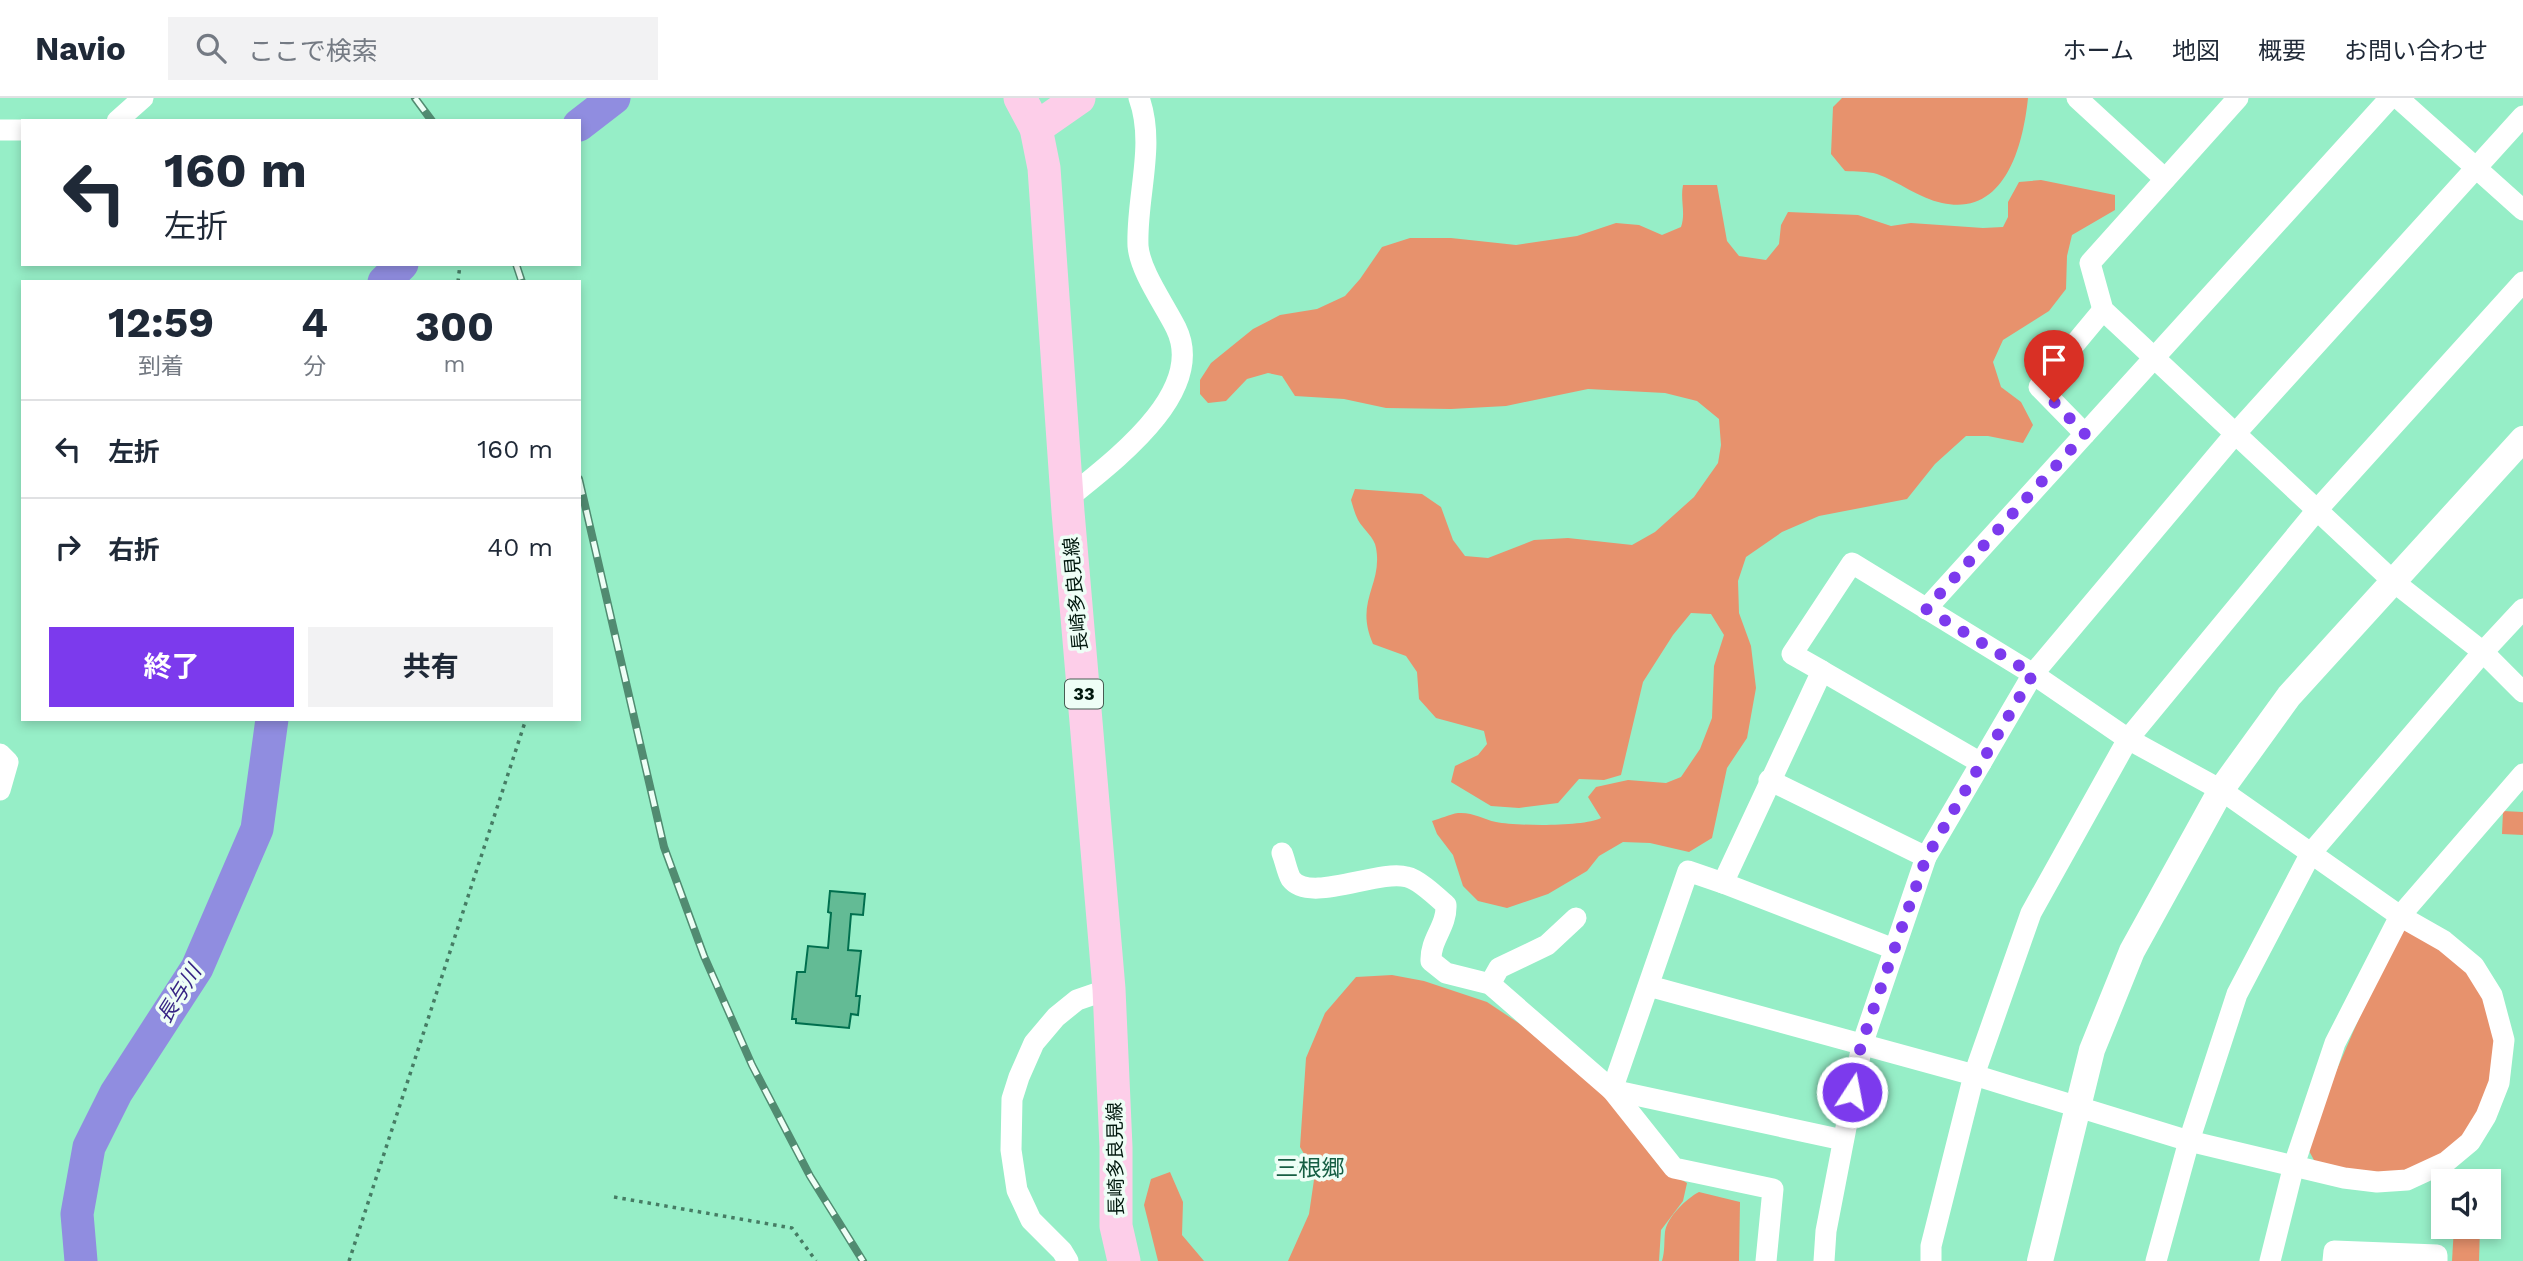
<!DOCTYPE html>
<html lang="ja">
<meta charset="utf-8">
<style>
:root{--surface:#fff;--page:#f2f2f3;--text:#1f2937;--muted:#747a83;--line:#e0e1e3;--accent:#7c3aed}
body{margin:0;font-family:"Work Sans","Noto Sans JP",sans-serif;background:var(--page);color:var(--text);height:100vh;display:flex;flex-direction:column;font-size:26px;white-space:nowrap}
*{box-sizing:border-box;margin:0}
p{font-size:23px;color:var(--muted)}
.icon{flex:none;width:38px;height:38px;fill:none;stroke:currentColor;stroke-width:2;stroke-linecap:round;stroke-linejoin:round}
.map{position:relative;flex:1;overflow:hidden}
.drawer{position:absolute;left:21px;top:182px;width:560px;height:441px;display:flex;flex-direction:column;background:var(--surface);border-radius:0px;box-shadow:0 4px 10px #0003}
.drawer>*{flex:none}
.guide{position:absolute;left:21px;top:21px;width:560px;height:147px;border-radius:0px;box-shadow:0 4px 10px #0003;background:#fff;color:var(--text);overflow:hidden}
.tools{position:absolute;left:2431px;top:1071px;display:grid;gap:14px}
.tools a{display:grid;place-items:center;width:70px;height:70px;border-radius:0px;background:var(--surface);box-shadow:0 4px 10px #0003;font-size:35px}
.pin{position:absolute;display:grid;place-items:center;width:60px;height:60px;color:#fff;margin:-72px -30px;border-radius:50% 50% 50% 0;rotate:-45deg;box-shadow:0 0 7px #0007}
.pin .icon{rotate:45deg}
.me{position:absolute;width:77px;margin:-38px;rotate:11deg;stroke-linejoin:round;filter:drop-shadow(0 0 5px #0008)}
.turn{display:flex;align-items:center;gap:24px;height:147px;padding:0 28px;font-size:32px}
.turn .icon{width:91px;height:91px;stroke-width:2.5}
.turn b{display:block;font-size:49px;line-height:60px}
.eta{display:flex;justify-content:space-evenly;align-items:center;height:119px;text-align:center}
.eta b{font-size:42px;font-weight:700;line-height:49px}
.primary-button{display:flex;gap:14px;margin-top:auto;padding:14px 28px}
.primary-button a{flex:1;height:80px;border-radius:0px;background:var(--accent);color:#fff;font-size:28px;font-weight:700;line-height:80px;text-align:center}
.primary-button a+a{background:var(--page);color:var(--text)}
ul{padding:0;list-style:none}
li{display:flex;align-items:center;gap:21px;height:98px;padding:0 28px;border-top:2px solid var(--line)}
li div{flex:1}
li b{display:block;font-size:26px}
li em{font-style:normal}
header{display:flex;align-items:center;gap:42px;box-sizing:border-box;height:98px;padding:0 35px;background:var(--surface);border-bottom:2px solid var(--line)}
header strong{font-size:33px}
nav{display:flex;gap:38px;margin-inline-start:auto;font-size:24px}
.search{width:490px;height:63px;background:var(--page);display:flex;align-items:center;gap:18px;box-sizing:border-box;padding:0 24px;border-radius:0px;color:var(--muted);font-size:26px}
.map>svg:first-child{display:block}
.green{fill:#e7926d}
.lines{fill:none;stroke-linecap:round;stroke-linejoin:round}
.river{stroke:#908de0;stroke-width:33}
.building{fill:#63bb95;stroke:#006f4e;stroke-width:2}
.path{stroke:#467c64;stroke-width:3.5;stroke-dasharray:3.5 5;stroke-linecap:butt}
.minor{stroke:#fff;stroke-width:21}
.tertiary{stroke:#fff;stroke-width:26}
.primary{stroke:#fdcee9;stroke-width:33}
.rail-casing{stroke:#518b71;stroke-width:8}
.rail{stroke:#eefef6;stroke-width:5;stroke-dasharray:16;stroke-linecap:butt}
.route{stroke:#7c3aed;stroke-width:12;stroke-dasharray:0 21.6}
.labels{text-anchor:middle;stroke-width:7;stroke-linejoin:round;paint-order:stroke}
.shield{fill:#eefef6;stroke:#475c53;stroke-width:2}
.shield-label{font-size:18px;font-weight:bold;fill:#00170d}
.street-label{font-size:19px;fill:#00170d;stroke:#eefef6}
.water-label{font-size:21px;font-style:italic;fill:#372585;stroke:#eefef6}
.quarter-label{font-size:23px;fill:#165e43;stroke:#eefef6}
</style>
<header>
<strong>Navio</strong>
<div class="search"><svg class="icon" aria-label="search" viewBox="0 0 24 24"><circle cx="10" cy="10" r="6"/><path d="M15 15l6 6"/></svg>ここで検索</div>
<nav><a>ホーム</a><a>地図</a><a>概要</a><a>お問い合わせ</a></nav>
</header>
<div class="map">
<svg width="2523" height="1163" viewBox="0 0 2523 1163">
<rect width="100%" height="100%" fill="#96eec7"/>
<g class="green">
<path d="M 1842,0 L 2028,0 C 2023,48 2005,119 1942,105 C 1919,100 1899,84 1877,76 C 1868,73 1855,74 1845,73 L 1831,56 L 1833,9 Z"/>
<path d="M 2041,82 L 2115,97 L 2115,112 L 2072,137 L 2067,158 L 2066,191 L 2049,213 L 2003,242 L 1993,264 L 2001,289 L 2021,304 L 2033,327 L 2023,345 L 1988,338 L 1966,338 L 1935,366 L 1907,401 L 1819,418 L 1782,434 L 1746,459 L 1738,483 L 1739,515 L 1751,548 L 1756,590 L 1747,640 L 1727,670 L 1712,740 L 1689,754 L 1650,745 L 1623,744 L 1599,758 L 1587,773 L 1548,796 L 1507,810 L 1478,803 L 1463,788 L 1453,757 L 1437,736 L 1432,723 C 1440,721 1450,716 1458,715 C 1473,714 1483,721 1496,724 C 1517,728 1583,729 1601,720 L 1588,699 L 1596,689 L 1628,682 L 1666,685 L 1681,679 L 1700,651 L 1712,620 L 1714,568 L 1724,537 L 1711,516 L 1691,515 L 1673,537 L 1643,584 L 1621,677 L 1604,682 L 1579,681 L 1558,705 L 1519,710 L 1491,708 L 1451,684 L 1455,668 L 1478,657 L 1487,646 L 1484,633 L 1436,620 L 1419,601 L 1417,574 L 1406,558 L 1373,546 C 1354,503 1383,487 1376,450 C 1375,440 1363,431 1358,422 C 1355,416 1353,409 1351,402 L 1355,391 L 1422,396 L 1441,409 L 1453,442 L 1465,458 L 1488,460 L 1534,442 L 1568,440 L 1632,447 L 1655,434 L 1694,399 L 1718,365 L 1721,347 L 1719,321 L 1697,303 L 1665,295 L 1588,291 L 1506,308 L 1451,311 L 1386,310 L 1344,301 L 1295,298 L 1282,278 L 1268,275 L 1247,281 L 1226,303 L 1208,305 L 1200,296 L 1200,282 L 1211,265 L 1253,231 L 1280,217 L 1317,211 L 1345,198 L 1360,181 L 1382,149 L 1410,140 L 1451,140 L 1516,147 L 1577,138 L 1616,125 L 1639,127 L 1662,137 L 1681,129 C 1686,115 1680,102 1683,87 L 1717,87 L 1727,143 L 1739,158 L 1766,162 L 1779,146 L 1781,127 L 1788,114 L 1858,117 L 1891,128 L 1911,125 L 1983,130 L 2003,129 L 2008,119 L 2008,104 L 2019,84 Z"/>
<polygon points="2503,713 2523,714 2523,737 2502,736"/>
<polygon points="2404,832 2455,859 2477,887 2492,914 2496,947 2493,985 2464,1038 2447,1054 2428,1064 2401,1073 2373,1076 2315,1064 2308,1051 2334,978 2370,895"/>
<polygon points="1392,877 1424,883 1487,904 1520,926 1602,995 1661,1070 1687,1085 1683,1103 1661,1132 1659,1163 1288,1163 1309,1116 1315,1075 1300,1049 1306,960 1325,915 1356,879"/>
<polygon points="1170,1074 1183,1104 1182,1137 1204,1163 1158,1163 1144,1107 1151,1081"/>
<path d="M 1699,1094 L 1740,1104 L 1739,1163 L 1662,1163 C 1665,1153 1664,1144 1665,1134 C 1667,1119 1687,1100 1699,1094 Z"/>
<polygon points="2454,1129 2480,1129 2479,1163 2452,1163"/>
</g>
<g class="lines">
<g class="river">
<polyline points="579,27 614,0"/>
<polyline points="384,184 402,166"/>
<polyline points="81,1163 77,1116 89,1049 116,995 197,870 257,731 272,621"/>
</g>
</g>
<polygon class="building" points="830,793 865,796 863,817 851,816 848,852 861,853 856,898 860,898 858,917 851,916 849,930 796,925 796,921 792,921 797,874 805,874 808,848 828,850 831,815 828,814"/>
<g class="lines">
<g class="path">
<polyline points="458,184 460,166"/>
<polyline points="614,1099 792,1130 816,1163"/>
<polyline points="349,1163 526,621"/>
</g>
<g class="minor">
<polyline points="2077,0 2165,81"/>
<polyline points="2238,0 2090,165 2103,212 2394,484 2483,554 2523,594"/>
<polyline points="2398,0 2523,112"/>
<polyline points="117,23 143,0"/>
<polyline points="0,32 23,32"/>
<polyline points="2085,336 2039,289 2103,212"/>
<path d="M 1067,401 C 1111,365 1208,295 1176,230 C 1164,206 1140,173 1138,148 C 1136,99 1156,47 1139,0"/>
<polyline points="1926,511 2390,0"/>
<polyline points="1822,573 1981,665"/>
<polyline points="0,656 8,664 0,692"/>
<polyline points="1769,682 1926,759"/>
<path d="M 1282,755 C 1285,762 1287,774 1291,781 C 1310,806 1378,771 1407,779 C 1418,781 1437,799 1446,807 C 1447,829 1430,841 1431,863 L 1446,875 L 1490,886 L 1612,992 L 1843,1042"/>
<polyline points="1723,785 1894,851"/>
<polyline points="1490,886 1499,870 1547,847 1576,820"/>
<polyline points="1649,888 1974,977 2189,1043 2344,1080 2377,1084 2407,1082 2446,1064 2470,1044 2486,1018 2499,985 2504,942 2492,897 2474,868 2444,843 2400,818 2221,692 2128,641 2033,576 1852,465 1792,556 1822,573 1723,785 1688,773 1612,992 1674,1070 1773,1091 1766,1163"/>
<polyline points="1068,1163 1062,1153 1031,1122 1017,1092 1011,1052 1012,1001 1019,979 1034,945 1056,919 1077,902 1109,891"/>
<polyline points="1824,1163 1826,1133 1862,947 1926,759 2033,576 2235,336 2523,18"/>
<polyline points="1931,1163 1931,1148 1974,977 2031,815 2128,641 2317,412 2523,184"/>
<polyline points="2156,1163 2189,1043 2237,896 2311,755 2483,554 2523,511"/>
<polyline points="2270,1163 2294,1067 2335,945 2400,818 2523,676"/>
<polyline points="2333,1163 2334,1153 2437,1157 2437,1163"/>
</g>
<polyline class="tertiary" points="2040,1163 2092,952 2132,853 2221,692 2289,598 2523,341"/>
<g class="primary">
<polyline points="1020,0 1036,30 1044,70 1068,414 1109,891 1116,1049 1116,1128 1124,1163"/>
<polyline points="1036,30 1079,0"/>
</g>
<defs>
<g id="rail">
<polyline points="415,0 432,23"/>
<polyline points="516,166 522,184"/>
<polyline points="579,381 664,749 704,858 752,967 810,1078 863,1163"/>
</g>
</defs>
<use href="#rail" class="rail-casing"/>
<use href="#rail" class="rail"/>
</g>
<g class="lines">
<polyline class="route" points="1852,994 1861,947 1926,760 2033,576 1926,511 2085,336 2054,304"/>
</g>
<g class="labels">
<rect class="shield" x="1065" y="581.5" width="38" height="29" rx="5"/>
<g class="shield-label">
<text x="1084" y="602">33</text>
</g>
<g class="street-label">
<text transform="translate(1075 496) rotate(-95)" y="7">長崎多良見線</text>
<text transform="translate(1115 1061) rotate(-91)" y="7">長崎多良見線</text>
</g>
<g class="water-label">
<text transform="translate(179 896) rotate(-58)" y="7">長与川</text>
</g>
<g class="quarter-label">
<text x="1310" y="1078">三根郷</text>
</g>
</g>
</svg>
<div class="tools">
<a><svg class="icon" aria-label="sound" viewBox="0 0 24 24"><path d="M4 9h4l5-4v14l-5-4H4zM17 9q2 3 0 6"/></svg></a>
</div>
<div class="pin" style="left:2054px;top:304px;background:#d93025"><svg class="icon" aria-label="arrive" viewBox="0 0 24 24"><path d="M6 21V4h12l-3 4 3 4H6"/></svg></div>
<svg class="me" style="left:1852px;top:994px" viewBox="-20 -20 40 40"><circle r="17" fill="#7c3aed" stroke="#fff" stroke-width="3"/><path d="M0-11L8 9 0 5-8 9z" fill="#fff"/></svg>
<div class="guide">
<div class="turn"><svg class="icon" aria-label="left" viewBox="0 0 24 24"><path d="M17 20v-9H6M10 6l-5 5 5 5"/></svg><div><b>160 m</b>左折</div></div>
</div>
<section class="drawer">
<div class="eta">
<div><b>12:59</b><p>到着</p></div>
<div><b>4</b><p>分</p></div>
<div><b>300</b><p>m</p></div>
</div>
<ul>
<li><svg class="icon" aria-label="left" viewBox="0 0 24 24"><path d="M17 20v-9H6M10 6l-5 5 5 5"/></svg><div><b>左折</b></div><em>160 m</em></li>
<li><svg class="icon" aria-label="right" viewBox="0 0 24 24"><path d="M7 20v-9h11M14 6l5 5-5 5"/></svg><div><b>右折</b></div><em>40 m</em></li>
</ul>
<div class="primary-button"><a>終了</a><a>共有</a></div>
</section>
</div>
